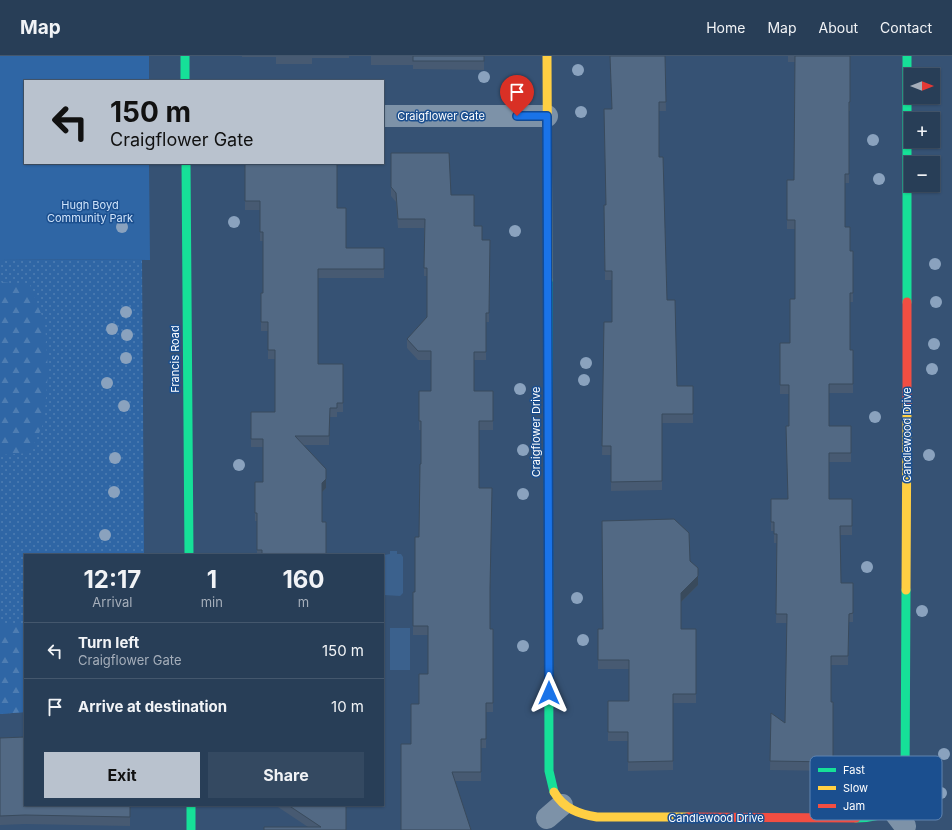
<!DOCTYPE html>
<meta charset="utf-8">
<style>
:root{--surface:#283e57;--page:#344961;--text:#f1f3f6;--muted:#a5aeba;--line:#44576d;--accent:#b9c2ce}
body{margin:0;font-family:Inter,sans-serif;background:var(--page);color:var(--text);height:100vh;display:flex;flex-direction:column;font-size:15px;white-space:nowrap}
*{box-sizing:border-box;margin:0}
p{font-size:13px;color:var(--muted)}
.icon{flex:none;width:22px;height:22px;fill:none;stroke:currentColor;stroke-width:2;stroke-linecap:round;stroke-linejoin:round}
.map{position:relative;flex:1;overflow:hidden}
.details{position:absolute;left:24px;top:498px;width:360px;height:252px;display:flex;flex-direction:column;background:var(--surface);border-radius:0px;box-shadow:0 1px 3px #0004,0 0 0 1px var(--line)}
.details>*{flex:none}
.hud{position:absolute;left:24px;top:24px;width:360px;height:84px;border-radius:0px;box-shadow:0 1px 3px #0004,0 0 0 1px var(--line);background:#b9c2ce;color:#111;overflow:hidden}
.needle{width:26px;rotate:90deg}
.tools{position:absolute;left:904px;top:12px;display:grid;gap:8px}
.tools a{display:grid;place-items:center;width:36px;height:36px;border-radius:0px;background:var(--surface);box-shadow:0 1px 3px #0004,0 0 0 1px var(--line);font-size:20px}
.pin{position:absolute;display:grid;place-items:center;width:34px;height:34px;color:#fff;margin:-41px -17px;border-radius:50% 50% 50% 0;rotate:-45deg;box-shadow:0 0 4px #0007}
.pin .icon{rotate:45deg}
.me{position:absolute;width:44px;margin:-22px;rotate:0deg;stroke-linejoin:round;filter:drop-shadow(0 0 3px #0008)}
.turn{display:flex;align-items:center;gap:14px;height:84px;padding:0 20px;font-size:18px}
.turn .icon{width:52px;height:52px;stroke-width:2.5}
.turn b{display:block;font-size:28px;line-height:34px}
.eta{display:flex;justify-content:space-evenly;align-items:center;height:68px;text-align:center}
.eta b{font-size:24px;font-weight:700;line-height:28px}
.action{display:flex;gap:8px;margin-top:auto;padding:8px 20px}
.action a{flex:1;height:46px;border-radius:0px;background:var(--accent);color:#111;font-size:16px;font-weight:700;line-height:46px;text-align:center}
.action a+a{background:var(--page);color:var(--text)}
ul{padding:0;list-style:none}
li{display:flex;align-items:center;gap:12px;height:56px;padding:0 20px;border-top:1px solid var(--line)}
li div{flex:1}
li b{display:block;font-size:15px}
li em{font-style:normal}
header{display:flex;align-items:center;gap:24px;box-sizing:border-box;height:56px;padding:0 20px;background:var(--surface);border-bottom:1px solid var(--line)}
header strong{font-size:19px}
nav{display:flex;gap:22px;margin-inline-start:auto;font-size:14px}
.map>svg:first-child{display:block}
.grass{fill:url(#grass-dots)}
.forest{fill:url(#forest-firs)}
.park{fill:#2f66a5}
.water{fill:#3b618d}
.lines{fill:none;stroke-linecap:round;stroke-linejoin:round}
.street{stroke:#7d92a8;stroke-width:22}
.fast{stroke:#16e098;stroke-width:9}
.slow{stroke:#ffcf43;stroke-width:9}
.jam{stroke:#f24e42;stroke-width:9}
.tree{fill:#8aa2be}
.wall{fill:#475a72}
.shaded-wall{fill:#394a5c}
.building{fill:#526984;stroke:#394a5c}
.route-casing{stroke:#114b97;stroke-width:10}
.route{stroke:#1a73e8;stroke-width:7}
.labels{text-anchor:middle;stroke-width:3;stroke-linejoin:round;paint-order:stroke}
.street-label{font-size:11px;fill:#fff;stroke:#1b4f8f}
.park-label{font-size:11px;fill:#cfe3fa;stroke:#1b4f8f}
.key{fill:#1b4f8f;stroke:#5f84b1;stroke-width:1}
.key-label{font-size:11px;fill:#fff}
</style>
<header>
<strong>Map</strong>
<nav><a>Home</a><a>Map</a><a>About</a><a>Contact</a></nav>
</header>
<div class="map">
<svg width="952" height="774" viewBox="0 0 952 774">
<defs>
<pattern id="grass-dots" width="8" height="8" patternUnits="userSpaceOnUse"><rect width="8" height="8" fill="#2f66a5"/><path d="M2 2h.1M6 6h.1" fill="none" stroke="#4e7db2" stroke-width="1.8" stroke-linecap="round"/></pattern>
<pattern id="forest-firs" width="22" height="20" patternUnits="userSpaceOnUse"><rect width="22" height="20" fill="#2f66a5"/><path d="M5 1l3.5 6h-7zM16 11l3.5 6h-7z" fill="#4e7db2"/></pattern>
</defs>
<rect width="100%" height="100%" fill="#365274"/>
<polygon class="grass" points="0,203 142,204 144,499 25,499 25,656 0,658"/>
<g class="forest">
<polygon points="0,226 30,229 45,268 48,316 44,366 30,397 0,399"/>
<polygon points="0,567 25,568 25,656 0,658"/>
</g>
<polygon class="park" points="0,0 149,0 149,25 25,25 25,107 149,107 150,204 0,203"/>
<g class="water">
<polygon points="390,495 397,495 397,498 401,498 403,501 403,537 400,540 384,539 384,499 390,498"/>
<rect x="390" y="572" width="20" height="42"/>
</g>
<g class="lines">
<g class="street">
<polyline points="383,60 547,60"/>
<polyline points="892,753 905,770"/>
<polyline points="547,762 562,749"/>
</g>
<g class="fast">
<polyline points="185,0 185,25"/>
<polyline points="186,107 189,499"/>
<polyline points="548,224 549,715 554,736"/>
<polyline points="907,246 907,0"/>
<polyline points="191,749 191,774"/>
<path d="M 856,762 C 884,762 898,754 905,726 L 906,534"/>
</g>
<g class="slow">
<polyline points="547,0 548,224"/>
<polyline points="906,534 907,347"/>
<path d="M 554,736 C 564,753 579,758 597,761 L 688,761"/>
</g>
<g class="jam">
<polyline points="907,347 907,246"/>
<polyline points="688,761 856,762"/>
</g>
</g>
<g class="tree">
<circle cx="578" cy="14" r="6"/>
<circle cx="484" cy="21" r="6"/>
<circle cx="581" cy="56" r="6"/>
<circle cx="873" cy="84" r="6"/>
<circle cx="879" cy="123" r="6"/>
<circle cx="234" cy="166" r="6"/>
<circle cx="122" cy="171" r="6"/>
<circle cx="515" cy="175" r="6"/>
<circle cx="935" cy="208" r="6"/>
<circle cx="936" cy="246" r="6"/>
<circle cx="126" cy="256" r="6"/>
<circle cx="112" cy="273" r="6"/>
<circle cx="127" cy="279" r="6"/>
<circle cx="934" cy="288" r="6"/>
<circle cx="126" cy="302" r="6"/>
<circle cx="586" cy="307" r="6"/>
<circle cx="932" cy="313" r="6"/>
<circle cx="584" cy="324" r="6"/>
<circle cx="107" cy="327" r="6"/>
<circle cx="520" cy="333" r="6"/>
<circle cx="124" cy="350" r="6"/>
<circle cx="875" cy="361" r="6"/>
<circle cx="523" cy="394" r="6"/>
<circle cx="929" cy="399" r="6"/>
<circle cx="115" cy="402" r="6"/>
<circle cx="239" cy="409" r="6"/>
<circle cx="114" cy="436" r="6"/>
<circle cx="523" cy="438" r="6"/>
<circle cx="105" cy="479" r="6"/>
<circle cx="867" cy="511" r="6"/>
<circle cx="577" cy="542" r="6"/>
<circle cx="922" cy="555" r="6"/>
<circle cx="583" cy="584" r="6"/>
<circle cx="523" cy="590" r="6"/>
<circle cx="944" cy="698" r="6"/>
<circle cx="941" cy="737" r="6"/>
</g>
<g class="wall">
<polygon points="242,0 349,0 349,2 312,2 312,8 276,8 276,1 242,1"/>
<polygon points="371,0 484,0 484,14 413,13 413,9 371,9"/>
<polygon points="665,0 666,55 659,55 659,101 667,244 677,330 693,330 693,367 662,367 662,434 611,435 611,399 602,399 604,266 612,266 612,224 605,224 604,149 606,149 612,53"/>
<polygon points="788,0 850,0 850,55 849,55 849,127 845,127 845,171 850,195 853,195 853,246 850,246 850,294 853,294 853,337 829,337 829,370 851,370 851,406 829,406 829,443 852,443 852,479 840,479 841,527 853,527 853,566 849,566 848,609 831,609 831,646 833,646 833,715 770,714 771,657 785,667 787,567 776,567 777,487 774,487 774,475 771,475 771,443 788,443 789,338 780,338 780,287 790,287 795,243 795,173 787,173 787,124 794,124 795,6 788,6"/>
<polygon points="391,97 451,139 474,170 482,184 490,184 489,266 486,266 486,304 474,304 474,335 493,335 493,374 479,374 479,432 490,538 490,573 493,573 493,656 486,656 486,692 481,692 481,725 455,725 411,688 419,648 428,618 428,579 413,579 413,536 415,536 419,481 421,408 421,374 419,374 419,335 431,335 431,304 418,304 407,292 407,283 427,261 427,220 424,220 424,172 398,172 396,146 391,140"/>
<polygon points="245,107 337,152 346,192 384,192 384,222 318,222 318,308 343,308 343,356 337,356 337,361 330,361 329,389 303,389 326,432 322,436 322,466 326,499 257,499 257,465 255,465 255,426 263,426 263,391 251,391 251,356 275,356 275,303 268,303 268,275 261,275 261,237 263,237 263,185 260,185 260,154 245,154"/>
<polygon points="690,505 698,529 681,546 681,573 696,573 696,647 673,647 673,714 628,715 628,685 608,685 608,645 629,645 629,613 598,613 598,573 603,573"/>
<polygon points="0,682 130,749 130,770 25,768 0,769"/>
<polygon points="275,749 346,749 346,774 308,771"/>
</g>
<g class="shaded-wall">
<polygon points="330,352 330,361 329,389 329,380"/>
<polygon points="326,423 326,432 322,436 322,427"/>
<polygon points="698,520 698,529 681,546 681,537"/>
</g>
<g class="building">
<rect x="413" y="0" width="71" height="5"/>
<polygon points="610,0 665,0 666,46 659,46 659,101 663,101 667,244 675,244 677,330 693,330 693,358 662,358 662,425 611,426 611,390 602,390 604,266 612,266 612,215 605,215 604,149 606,149 604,53 612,53"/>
<polygon points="795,0 850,0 850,46 849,46 849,118 845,118 845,171 850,171 850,195 853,195 853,237 850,237 850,294 853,294 853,328 829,328 829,370 851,370 851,397 829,397 829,443 852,443 852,470 840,470 841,527 853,527 853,557 849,558 848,600 831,600 831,646 833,646 833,706 770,705 771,657 785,667 787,558 776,558 777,478 774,478 774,466 771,466 771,443 788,443 786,370 789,370 789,329 780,329 780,287 790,287 790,243 795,243 795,164 787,164 787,124 794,124"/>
<polygon points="391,97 449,97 451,139 474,139 474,170 482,170 482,184 490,184 489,257 486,257 486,296 474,296 474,335 493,335 493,365 479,365 479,432 492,432 490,533 490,573 493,573 493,647 486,647 486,683 481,683 481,716 452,716 471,774 401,774 401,688 411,688 411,648 419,648 419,618 428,618 428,570 413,570 413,536 415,536 415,481 419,481 420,408 421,408 421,365 419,365 419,335 431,335 431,295 418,295 407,283 427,261 427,212 424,212 425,163 398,163 396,137 391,131"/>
<polygon points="245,107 337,107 337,152 346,152 346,192 384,192 384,213 318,213 318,308 343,308 343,347 337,347 337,352 330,352 329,380 295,380 326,413 326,423 322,427 322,466 326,466 326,499 262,499 262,494 257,494 257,457 255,457 255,426 263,426 263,383 251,383 251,356 275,356 275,294 268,294 268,266 261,266 261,237 263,237 263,176 260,176 260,145 245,145"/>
<polygon points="674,463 689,477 690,505 698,512 698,520 681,537 681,573 696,573 696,638 673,638 673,705 628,706 628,676 608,676 608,645 629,645 629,604 598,604 598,573 603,573 602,465"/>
<polygon points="25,681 25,749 130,749 130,761 25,759 0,760 0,682"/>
<polygon points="288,749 346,749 346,774 264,774 264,771 321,771"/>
</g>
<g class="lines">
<defs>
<polyline id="route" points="517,60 547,60 549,637"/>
</defs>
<use href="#route" class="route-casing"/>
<use href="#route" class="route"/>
</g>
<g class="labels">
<g class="street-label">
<text x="441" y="64">Craigflower Gate</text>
<text transform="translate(175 303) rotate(-90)" y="4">Francis Road</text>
<text transform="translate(536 376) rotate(-90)" y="4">Craigflower Drive</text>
<text transform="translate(907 379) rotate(-90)" y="4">Candlewood Drive</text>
<text x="716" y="766">Candlewood Drive</text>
</g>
<g class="park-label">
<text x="90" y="153">Hugh Boyd<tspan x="90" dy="13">Community Park</tspan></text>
</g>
</g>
<rect x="810" y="700" width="132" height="64" rx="6" class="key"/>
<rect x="818" y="712" width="18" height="4" fill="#16e098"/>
<rect x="818" y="730" width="18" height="4" fill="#ffcf43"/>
<rect x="818" y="748" width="18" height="4" fill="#f24e42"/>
<g class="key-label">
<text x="843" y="718">Fast</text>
<text x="843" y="736">Slow</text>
<text x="843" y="754">Jam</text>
</g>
</svg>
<div class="tools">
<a><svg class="needle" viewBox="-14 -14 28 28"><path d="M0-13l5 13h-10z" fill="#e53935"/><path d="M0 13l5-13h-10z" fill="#a5aeba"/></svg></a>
<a>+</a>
<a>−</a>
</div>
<div class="pin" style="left:517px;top:60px;background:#d93025"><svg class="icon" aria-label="arrive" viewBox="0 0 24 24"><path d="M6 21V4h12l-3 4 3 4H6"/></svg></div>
<svg class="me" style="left:549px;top:637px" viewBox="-20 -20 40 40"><path d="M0-17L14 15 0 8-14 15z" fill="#1a73e8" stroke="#fff" stroke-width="4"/></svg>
<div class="hud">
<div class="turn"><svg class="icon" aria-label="left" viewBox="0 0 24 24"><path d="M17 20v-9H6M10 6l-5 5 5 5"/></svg><div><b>150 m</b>Craigflower Gate</div></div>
</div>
<section class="details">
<div class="eta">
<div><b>12:17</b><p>Arrival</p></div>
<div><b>1</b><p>min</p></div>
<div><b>160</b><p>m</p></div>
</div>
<ul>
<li><svg class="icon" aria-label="left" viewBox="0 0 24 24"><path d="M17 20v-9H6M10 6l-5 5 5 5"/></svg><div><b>Turn left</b><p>Craigflower Gate</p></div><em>150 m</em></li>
<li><svg class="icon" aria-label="arrive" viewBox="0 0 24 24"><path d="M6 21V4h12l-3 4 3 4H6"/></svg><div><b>Arrive at destination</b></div><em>10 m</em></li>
</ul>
<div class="action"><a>Exit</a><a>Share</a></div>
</section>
</div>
